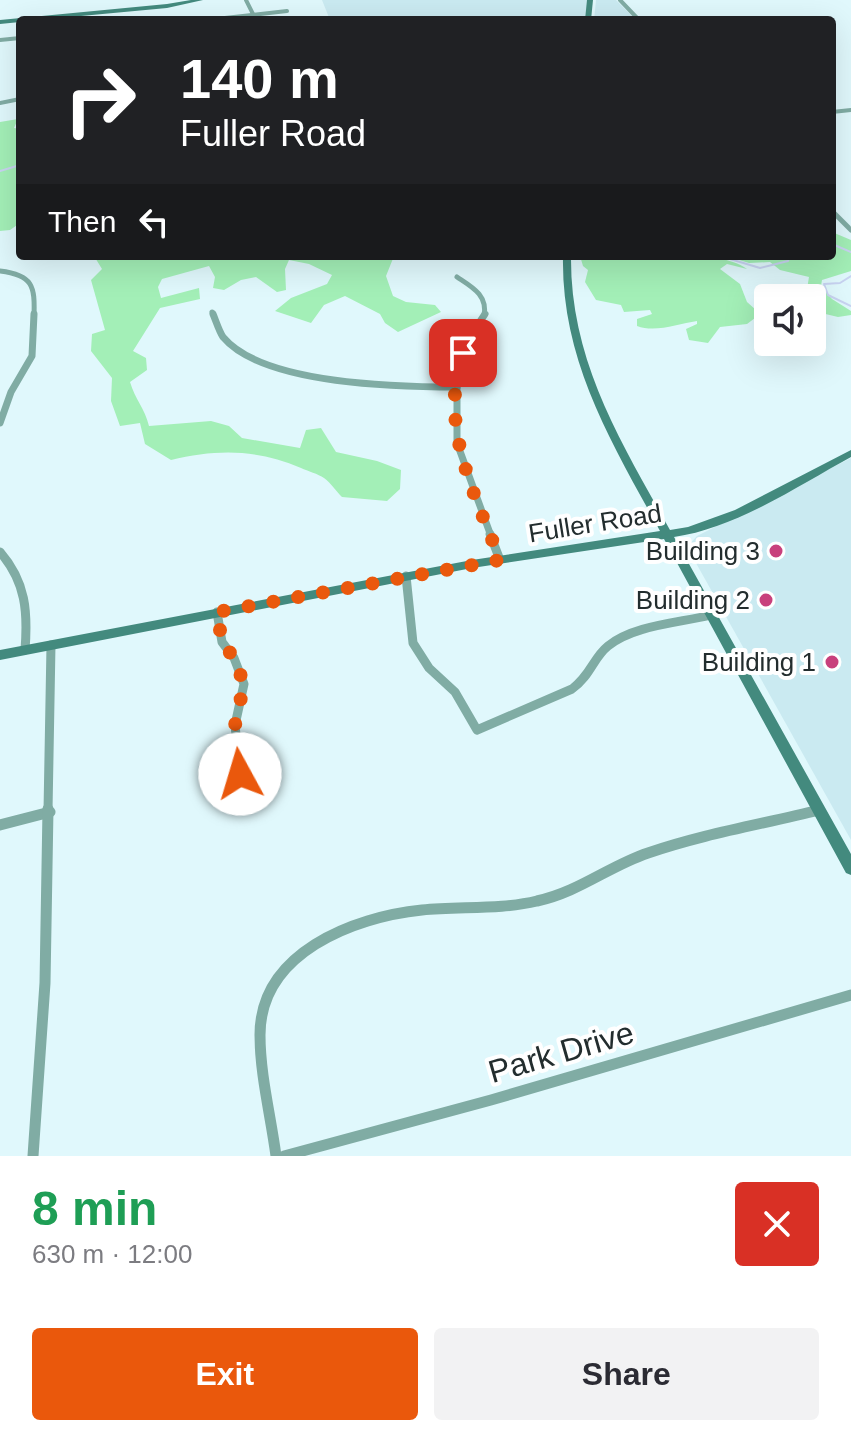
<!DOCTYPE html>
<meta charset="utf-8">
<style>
:root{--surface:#fff;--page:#f2f2f3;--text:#2b2b33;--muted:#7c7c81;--accent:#ea580c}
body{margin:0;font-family:Helvetica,sans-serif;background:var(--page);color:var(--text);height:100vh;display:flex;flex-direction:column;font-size:30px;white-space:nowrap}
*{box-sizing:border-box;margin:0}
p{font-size:26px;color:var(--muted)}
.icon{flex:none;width:44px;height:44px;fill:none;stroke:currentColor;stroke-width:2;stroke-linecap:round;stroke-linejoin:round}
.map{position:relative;height:1156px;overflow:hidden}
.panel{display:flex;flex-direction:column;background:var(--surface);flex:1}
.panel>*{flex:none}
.banner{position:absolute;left:16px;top:16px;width:820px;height:244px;border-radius:8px;box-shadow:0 8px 32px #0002;background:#202124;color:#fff;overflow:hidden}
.controls{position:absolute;left:754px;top:284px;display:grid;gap:16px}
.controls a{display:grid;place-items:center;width:72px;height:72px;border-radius:8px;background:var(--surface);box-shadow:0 8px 32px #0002;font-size:40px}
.pin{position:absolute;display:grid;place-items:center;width:68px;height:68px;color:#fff;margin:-34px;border-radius:16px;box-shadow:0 4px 12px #0006}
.me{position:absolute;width:88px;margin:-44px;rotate:354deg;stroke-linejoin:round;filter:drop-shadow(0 0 6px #0008)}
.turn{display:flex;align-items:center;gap:28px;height:168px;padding:0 32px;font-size:36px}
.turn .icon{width:104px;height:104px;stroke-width:2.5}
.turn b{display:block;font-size:56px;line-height:68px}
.then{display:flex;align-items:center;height:76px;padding:0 32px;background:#0003;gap:16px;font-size:30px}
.round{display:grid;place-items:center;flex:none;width:84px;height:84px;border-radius:8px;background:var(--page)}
.headline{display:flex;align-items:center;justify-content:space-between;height:136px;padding:0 32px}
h1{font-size:48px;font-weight:800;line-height:60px;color:#1e9e55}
.primary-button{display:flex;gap:16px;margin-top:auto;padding:16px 32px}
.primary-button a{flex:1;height:92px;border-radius:8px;background:var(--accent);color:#fff;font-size:32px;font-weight:800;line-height:92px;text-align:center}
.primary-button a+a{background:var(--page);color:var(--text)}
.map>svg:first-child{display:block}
.built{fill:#caeaf1}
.green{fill:#a3efb7}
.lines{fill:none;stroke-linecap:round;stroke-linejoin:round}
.stream{stroke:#c8d3f1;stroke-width:2}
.street-far4{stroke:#80aca4;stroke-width:4}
.street-far3{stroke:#80aca4;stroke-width:5}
.street-far2{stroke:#80aca4;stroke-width:7}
.street-far1{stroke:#80aca4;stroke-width:9}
.street{stroke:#80aca4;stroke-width:11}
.secondary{fill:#438a7e;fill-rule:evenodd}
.route{stroke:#ea580c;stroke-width:14;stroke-dasharray:0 25.2}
.poi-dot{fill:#c8407c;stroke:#fff;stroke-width:3}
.labels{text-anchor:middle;stroke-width:8;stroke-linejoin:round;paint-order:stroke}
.street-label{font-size:26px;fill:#232d2e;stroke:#fff}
.poi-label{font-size:26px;fill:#232d2e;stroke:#fff;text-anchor:end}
.near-street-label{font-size:32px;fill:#232d2e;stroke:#fff}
</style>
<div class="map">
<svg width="851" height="1156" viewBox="0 0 851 1156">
<rect width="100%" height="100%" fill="#e0f8fc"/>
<g class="built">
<polygon points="322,0 590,0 588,20 330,20"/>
<polygon points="596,0 616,0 636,20 594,20"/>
<polygon points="851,458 851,840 687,547 697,536"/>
</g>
<g class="green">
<polygon points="18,119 14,128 20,129 20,223 10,230 0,231 0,122"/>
<polygon points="832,232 851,240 851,271 822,280 821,286 832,299 851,311 851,315 838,317 813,311 812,298 792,298 788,295 807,289 809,277 780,270 770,262 749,263 726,256 832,256"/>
<path d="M 94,256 L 394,256 L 386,276 L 393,296 L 406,302 L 435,305 L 441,312 L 398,332 L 385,323 L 380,314 L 345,296 L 324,305 L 311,323 L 275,311 L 291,298 L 327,284 L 332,275 L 309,264 L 289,260 L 285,269 L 286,290 L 277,292 L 256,277 L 241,280 L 224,290 L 213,288 L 215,277 L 209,266 L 162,279 L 158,287 L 161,298 L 199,288 L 200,299 L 160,308 L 133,351 L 146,358 L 147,370 L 130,382 C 135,399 145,409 149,426 L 211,421 L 229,426 L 242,438 L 300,448 L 306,430 L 321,428 L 336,452 L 377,461 L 401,470 L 400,489 L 387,501 L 342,497 C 336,491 331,483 324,478 C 318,474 308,471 301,468 C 257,449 217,449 171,460 L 145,444 L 140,423 L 120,426 L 111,401 L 112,378 L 91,351 L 92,334 L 105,330 L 91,280 L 102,269 Z"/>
<path d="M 580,256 C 617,256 721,247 747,269 L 727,264 L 720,269 L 740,284 L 747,302 L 756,310 L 755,318 L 747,324 L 720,327 L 708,343 L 689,340 L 686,329 L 697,324 L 697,321 C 678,324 655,333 637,326 L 637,319 L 652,314 L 650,310 L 624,312 L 621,305 L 596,300 L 585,282 L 588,270 L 583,266 Z"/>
</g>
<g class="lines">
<g class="stream">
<polyline points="0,171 20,165"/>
<polyline points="832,244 851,252"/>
<polyline points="720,256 760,268 788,261 790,256"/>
<polyline points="851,276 840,283 824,284 828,295 851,306"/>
</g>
<g class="street-far4">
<polyline points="246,0 256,20"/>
<polyline points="620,0 639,20"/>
<polyline points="207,20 287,11"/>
<polyline points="0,40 20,38"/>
<polyline points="0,103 20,99"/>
<polyline points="832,112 851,110"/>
</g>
<g class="street-far3">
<polyline points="832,211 851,230"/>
<path d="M 0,271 C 33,275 35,286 34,316"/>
<path d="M 457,277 C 472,287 488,295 484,316"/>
<polyline points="212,312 214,316"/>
</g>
<g class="street-far2">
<path d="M 213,314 C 216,321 219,331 223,337 C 263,385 399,387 457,387"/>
<polyline points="485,314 473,332 457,370 457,443 491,536"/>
<polyline points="0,423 11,392 32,356 34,314"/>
</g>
<g class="street-far1">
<polyline points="490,534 500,560"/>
<path d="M 0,552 C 26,582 28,612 25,650"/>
<path d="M 406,576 L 413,643 L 429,668 L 455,692 L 477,730 L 572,689 C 591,675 593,658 608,646 C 634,625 679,623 711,615"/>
<polyline points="217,612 222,642 234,658 244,684 235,725 240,774"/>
<polyline points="48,811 51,645"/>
<polyline points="813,811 819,810"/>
</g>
<g class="street">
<polyline points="0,825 50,812"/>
<polyline points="33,1156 45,983 48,809"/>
<path d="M 276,1156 C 271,1117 260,1075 260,1035 C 260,953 353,917 422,910 C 459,906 500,910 537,901 C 579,892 609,866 648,853 C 703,834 763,824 819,810"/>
<polyline points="284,1156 491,1100 851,995"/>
</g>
<g class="secondary">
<polygon points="191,0 203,0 167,8 38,20 20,20 20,22 0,24 0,20 167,4"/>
<polygon points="587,0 593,0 591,20 585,20"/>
<path d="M 563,256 L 571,256 C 570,361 621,442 670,530 L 688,527 L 735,510 L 851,450 L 851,457 C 796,487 736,528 674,537 L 851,854 L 851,875 L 846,873 L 664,539 L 472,568 L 0,660 L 0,650 L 472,560 L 660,531 C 612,443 561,361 563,256 Z"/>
</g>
</g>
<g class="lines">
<path class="route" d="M 240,774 L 235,725 L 244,684 L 234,658 L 222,642 L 217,612 L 500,560 C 475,494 438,425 463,353"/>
</g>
<g class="poi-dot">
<circle cx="776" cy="551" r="8"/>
<circle cx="766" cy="600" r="8"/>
<circle cx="832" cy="662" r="8"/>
</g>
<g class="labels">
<g class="street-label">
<text transform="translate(595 523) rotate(-9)" y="9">Fuller Road</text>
</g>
<g class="poi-label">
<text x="760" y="560">Building 3</text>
<text x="750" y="609">Building 2</text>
<text x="816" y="671">Building 1</text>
</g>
<g class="near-street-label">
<text transform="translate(561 1052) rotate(-16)" y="11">Park Drive</text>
</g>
</g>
</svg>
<div class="controls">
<a><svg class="icon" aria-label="sound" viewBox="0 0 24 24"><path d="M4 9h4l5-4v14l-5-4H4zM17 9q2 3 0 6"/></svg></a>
</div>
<div class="pin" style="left:463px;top:353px;background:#d93025"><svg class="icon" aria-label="arrive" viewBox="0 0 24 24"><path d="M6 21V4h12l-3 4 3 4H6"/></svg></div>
<svg class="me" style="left:240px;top:774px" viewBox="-20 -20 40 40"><circle r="19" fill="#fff"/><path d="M0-13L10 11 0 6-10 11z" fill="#ea580c"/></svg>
<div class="banner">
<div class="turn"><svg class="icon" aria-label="right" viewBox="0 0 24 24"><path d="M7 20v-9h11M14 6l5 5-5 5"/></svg><div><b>140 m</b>Fuller Road</div></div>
<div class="then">Then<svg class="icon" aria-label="left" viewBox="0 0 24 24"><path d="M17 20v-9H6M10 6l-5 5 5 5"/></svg></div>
</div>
</div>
<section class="panel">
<div class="headline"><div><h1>8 min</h1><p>630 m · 12:00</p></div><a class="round" style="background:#d93025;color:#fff"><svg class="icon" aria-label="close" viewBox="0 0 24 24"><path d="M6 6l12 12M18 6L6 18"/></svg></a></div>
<div class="primary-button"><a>Exit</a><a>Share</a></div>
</section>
